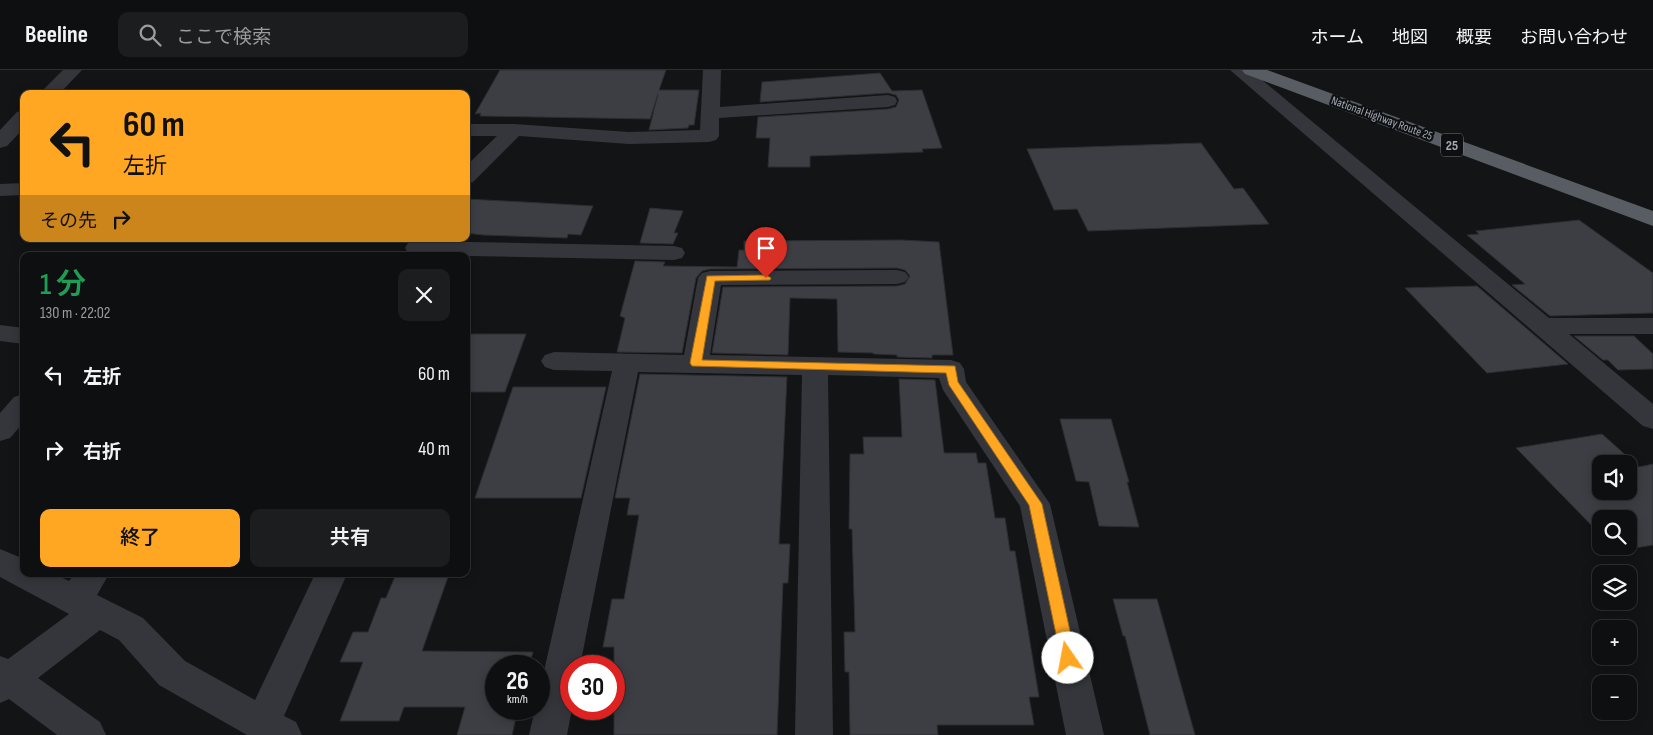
<!DOCTYPE html>
<html lang="ja">
<meta charset="utf-8">
<style>
:root{--surface:#0e0f10;--page:#1c1d1e;--text:#f1f3f6;--muted:#9b9c9f;--line:#2e2f30;--accent:#ffa722}
body{margin:0;font-family:"Sofia Sans Condensed","Noto Sans JP",sans-serif;background:var(--page);color:var(--text);height:100vh;display:flex;flex-direction:column;font-size:19px;white-space:nowrap}
*{box-sizing:border-box;margin:0}
p{font-size:16px;color:var(--muted)}
.icon{flex:none;width:28px;height:28px;fill:none;stroke:currentColor;stroke-width:2;stroke-linecap:round;stroke-linejoin:round}
.map{position:relative;flex:1;overflow:hidden}
.drawer{position:absolute;left:20px;top:182px;width:450px;height:325px;display:flex;flex-direction:column;background:var(--surface);border-radius:10px;box-shadow:0 2px 12px #0003,0 0 0 1px var(--line)}
.drawer>*{flex:none}
.guide{position:absolute;left:20px;top:20px;width:450px;height:152px;border-radius:10px;box-shadow:0 2px 12px #0003,0 0 0 1px var(--line);background:#ffa722;color:#111;overflow:hidden}
.tools{position:absolute;left:1592px;top:385px;display:grid;gap:10px}
.tools a{display:grid;place-items:center;width:45px;height:45px;border-radius:10px;background:var(--surface);box-shadow:0 2px 12px #0003,0 0 0 1px var(--line);font-size:25px}
.speed{position:absolute;left:485px;top:585px;display:flex;gap:10px;font-size:25px;font-weight:700;text-align:center}
.speed>*{display:grid;place-content:center;width:65px;height:65px;border-radius:50%;background:var(--surface);box-shadow:0 2px 12px #0003,0 0 0 1px var(--line);line-height:1}
.speed small{font-size:12px;font-weight:400}
.speed .limit{border:8px solid #d22;background:#fff;color:#111}
.pin{position:absolute;display:grid;place-items:center;width:42px;height:42px;color:#fff;margin:-51px -21px;border-radius:50% 50% 50% 0;rotate:-45deg;box-shadow:0 0 5px #0007}
.pin .icon{rotate:45deg}
.me{position:absolute;width:55px;margin:-28px;rotate:348deg;stroke-linejoin:round;filter:drop-shadow(0 0 4px #0008)}
.turn{display:flex;align-items:center;gap:18px;height:105px;padding:0 20px;font-size:22px}
.turn .icon{width:65px;height:65px;stroke-width:2.5}
.turn b{display:block;font-size:35px;line-height:42px}
.then{display:flex;align-items:center;height:48px;padding:0 20px;background:#0003;gap:10px;font-size:19px}
.round{display:grid;place-items:center;flex:none;width:52px;height:52px;border-radius:10px;background:var(--page)}
.headline{display:flex;align-items:center;justify-content:space-between;height:85px;padding:0 20px}
h1{font-size:30px;font-weight:600;line-height:38px;color:#1e9e55}
.button{display:flex;gap:10px;margin-top:auto;padding:10px 20px}
.button a{flex:1;height:58px;border-radius:10px;background:var(--accent);color:#111;font-size:20px;font-weight:600;line-height:58px;text-align:center}
.button a+a{background:var(--page);color:var(--text)}
ul{padding:0;list-style:none}
li{display:flex;align-items:center;gap:15px;height:75px;padding:0 20px}
li div{flex:1}
li b{display:block;font-size:19px}
li em{font-style:normal}
header{display:flex;align-items:center;gap:30px;box-sizing:border-box;height:70px;padding:0 25px;background:var(--surface);border-bottom:1px solid var(--line)}
header strong{font-size:24px}
nav{display:flex;gap:28px;margin-inline-start:auto;font-size:18px}
.search{width:350px;height:45px;background:var(--page);display:flex;align-items:center;gap:12px;box-sizing:border-box;padding:0 18px;border-radius:10px;color:var(--muted);font-size:19px}
.map>svg:first-child{display:block}
.building{fill:#3d3e43;stroke:#2d2d32;fill-rule:evenodd}
.lines{fill:none;stroke-linecap:round;stroke-linejoin:round}
.minor{fill:#34363b;fill-rule:evenodd}
.trunk{fill:#585c63;fill-rule:evenodd}
.route{fill:#ffa722;stroke:#a66d16}
.labels{text-anchor:middle;stroke-width:4.5;stroke-linejoin:round;paint-order:stroke}
.far-street-label{font-size:12px;fill:#a4abb7;stroke:#0e0f10}
.shield{fill:#0e0f10;stroke:#777c85;stroke-width:1}
.shield-label{font-size:14px;font-weight:bold;fill:#a4abb7}
</style>
<header>
<strong>Beeline</strong>
<div class="search"><svg class="icon" aria-label="search" viewBox="0 0 24 24"><circle cx="10" cy="10" r="6"/><path d="M15 15l6 6"/></svg>ここで検索</div>
<nav><a>ホーム</a><a>地図</a><a>概要</a><a>お問い合わせ</a></nav>
</header>
<div class="map">
<svg width="1653" height="665" viewBox="0 0 1653 665">
<rect width="100%" height="100%" fill="#131415"/>
<g class="building">
<polygon points="500,0 666,0 659,20 699,20 694,55 689,55 688,58 649,60 658,24 650,49 480,46 481,43 475,44"/>
<polygon points="880,3 892,21 922,20 942,78 922,79 923,82 810,86 810,97 768,97 770,68 756,68 758,47 888,39 896,37 899,30 896,25 888,23 760,32 762,12"/>
<polygon points="1201,73 1234,119 1243,118 1269,154 1088,161 1077,139 1054,140 1027,79"/>
<polygon points="466,129 524,132 593,136 581,165 568,164 567,168 483,165 466,163"/>
<polygon points="650,138 683,141 674,163 678,163 673,174 640,173"/>
<polygon points="1579,150 1653,203 1653,243 1550,246 1512,215 1525,214 1467,165 1479,164 1476,161"/>
<polygon points="901,170 939,172 953,285 932,285 932,288 897,287 897,285 874,284 873,283 838,282 837,229 790,228 788,285 712,283 723,217 897,216 905,214 910,206 905,200 897,198 710,199 702,201 696,208 682,283 617,282 625,248 620,246 635,191 665,192 663,196 737,197 739,180 744,180 744,171"/>
<polygon points="1477,216 1568,294 1487,303 1405,218"/>
<polygon points="466,264 526,264 505,322 466,322"/>
<polygon points="1574,266 1634,266 1653,284 1653,299 1618,300 1608,290 1603,290"/>
<polygon points="640,304 787,307 779,474 790,474 788,513 783,513 777,665 614,665 614,577 603,577 612,529 624,529 639,445 627,445 630,428 615,428"/>
<polygon points="899,309 935,310 944,383 976,383 978,393 986,393 995,448 1005,448 1010,481 1015,481 1039,627 1029,627 1034,655 937,655 938,665 850,665 849,602 845,602 844,562 855,562 852,459 849,459 850,384 864,384 863,367 902,367"/>
<polygon points="513,317 606,317 581,428 475,428"/>
<polygon points="1060,349 1111,349 1129,412 1127,412 1139,457 1099,456 1089,412 1076,411"/>
<path d="M 1602,364 L 1639,397 L 1653,394 L 1653,475 L 1618,481 L 1612,476 L 1629,476 L 1629,449 L 1601,449 L 1601,465 L 1516,378 ZM 1601,394 L 1629,394 L 1629,421 L 1601,421 Z"/>
<polygon points="396,504 449,504 422,581 533,582 529,596 496,596 496,639 518,639 512,665 457,665 465,637 404,637 399,651 340,651 363,592 340,592 353,562 368,562 381,528 386,528"/>
<polygon points="1113,529 1157,529 1195,665 1150,665 1125,566 1123,566"/>
</g>
<g class="lines">
<g class="minor">
<polygon points="63,0 82,0 59,24 39,24"/>
<polygon points="703,0 721,0 720,37 888,25 895,27 897,31 895,35 888,37 719,48 719,66 716,70 709,72 629,74 519,66 473,112 466,114 466,96 497,66 466,66 466,54 514,54 629,62 700,60"/>
<polygon points="1230,0 1250,0 1549,248 1653,248 1653,264 1569,264 1653,334 1653,359 1643,356"/>
<polygon points="24,40 24,58 7,76 0,78 0,60 17,42"/>
<polygon points="24,113 24,125 0,126 0,114"/>
<polygon points="416,171 674,176 682,178 685,183 682,188 674,190 416,185 408,183 405,178 408,173"/>
<polygon points="897,200 905,202 909,207 905,212 897,214 721,215 710,285 951,290 960,293 964,299 966,312 1050,434 1104,665 1066,665 1020,436 943,320 939,308 828,305 833,665 795,665 802,305 638,302 580,596 571,596 572,639 567,665 529,665 535,639 539,639 539,623 612,301 554,300 545,297 541,291 545,285 554,282 684,285 698,208 702,203 710,201"/>
<polygon points="0,255 24,258 24,274 0,271"/>
<polygon points="24,324 24,352 10,368 0,371 0,343 14,327"/>
<polygon points="0,479 24,489 24,504 54,504 69,511 75,504 109,504 97,525 143,548 185,591 255,630 315,504 347,504 284,646 296,652 302,665 247,665 159,615 119,570 100,560 38,608 100,652 106,665 57,665 9,629 0,633 0,586 8,589 69,544 0,507"/>
</g>
<polygon class="trunk" points="1242,0 1267,0 1653,141 1653,156 1245,4"/>
</g>
<polygon class="route" points="766,205 771,208 770,210 715,211 702,290 955,296 958,312 1042,434 1076,588 1074,593 1068,595 1063,593 1061,588 1029,435 949,315 946,303 692,296 690,293 707,206"/>
<g class="labels">
<g class="far-street-label">
<text transform="translate(1382 48) rotate(20)" y="4">National Highway Route 25</text>
</g>
<rect class="shield" x="1441" y="63.5" width="22" height="23" rx="4"/>
<g class="shield-label">
<text x="1452" y="80">25</text>
</g>
</g>
</svg>
<div class="tools">
<a><svg class="icon" aria-label="sound" viewBox="0 0 24 24"><path d="M4 9h4l5-4v14l-5-4H4zM17 9q2 3 0 6"/></svg></a>
<a><svg class="icon" aria-label="search" viewBox="0 0 24 24"><circle cx="10" cy="10" r="6"/><path d="M15 15l6 6"/></svg></a>
<a><svg class="icon" aria-label="layers" viewBox="0 0 24 24"><path d="M12 4l9 5-9 5-9-5zM3 14l9 5 9-5"/></svg></a>
<a>+</a>
<a>−</a>
</div>
<div class="speed"><div>26<small>km/h</small></div><div class="limit">30</div></div>
<div class="pin" style="left:766px;top:208px;background:#d93025"><svg class="icon" aria-label="arrive" viewBox="0 0 24 24"><path d="M6 21V4h12l-3 4 3 4H6"/></svg></div>
<svg class="me" style="left:1068px;top:588px" viewBox="-20 -20 40 40"><circle r="19" fill="#fff"/><path d="M0-13L10 11 0 6-10 11z" fill="#ffa722"/></svg>
<div class="guide">
<div class="turn"><svg class="icon" aria-label="left" viewBox="0 0 24 24"><path d="M17 20v-9H6M10 6l-5 5 5 5"/></svg><div><b>60 m</b>左折</div></div>
<div class="then">その先<svg class="icon" aria-label="right" viewBox="0 0 24 24"><path d="M7 20v-9h11M14 6l5 5-5 5"/></svg></div>
</div>
<section class="drawer">
<div class="headline"><div><h1>1 分</h1><p>130 m · 22:02</p></div><a class="round"><svg class="icon" aria-label="close" viewBox="0 0 24 24"><path d="M6 6l12 12M18 6L6 18"/></svg></a></div>
<ul>
<li><svg class="icon" aria-label="left" viewBox="0 0 24 24"><path d="M17 20v-9H6M10 6l-5 5 5 5"/></svg><div><b>左折</b></div><em>60 m</em></li>
<li><svg class="icon" aria-label="right" viewBox="0 0 24 24"><path d="M7 20v-9h11M14 6l5 5-5 5"/></svg><div><b>右折</b></div><em>40 m</em></li>
</ul>
<div class="button"><a>終了</a><a>共有</a></div>
</section>
</div>
